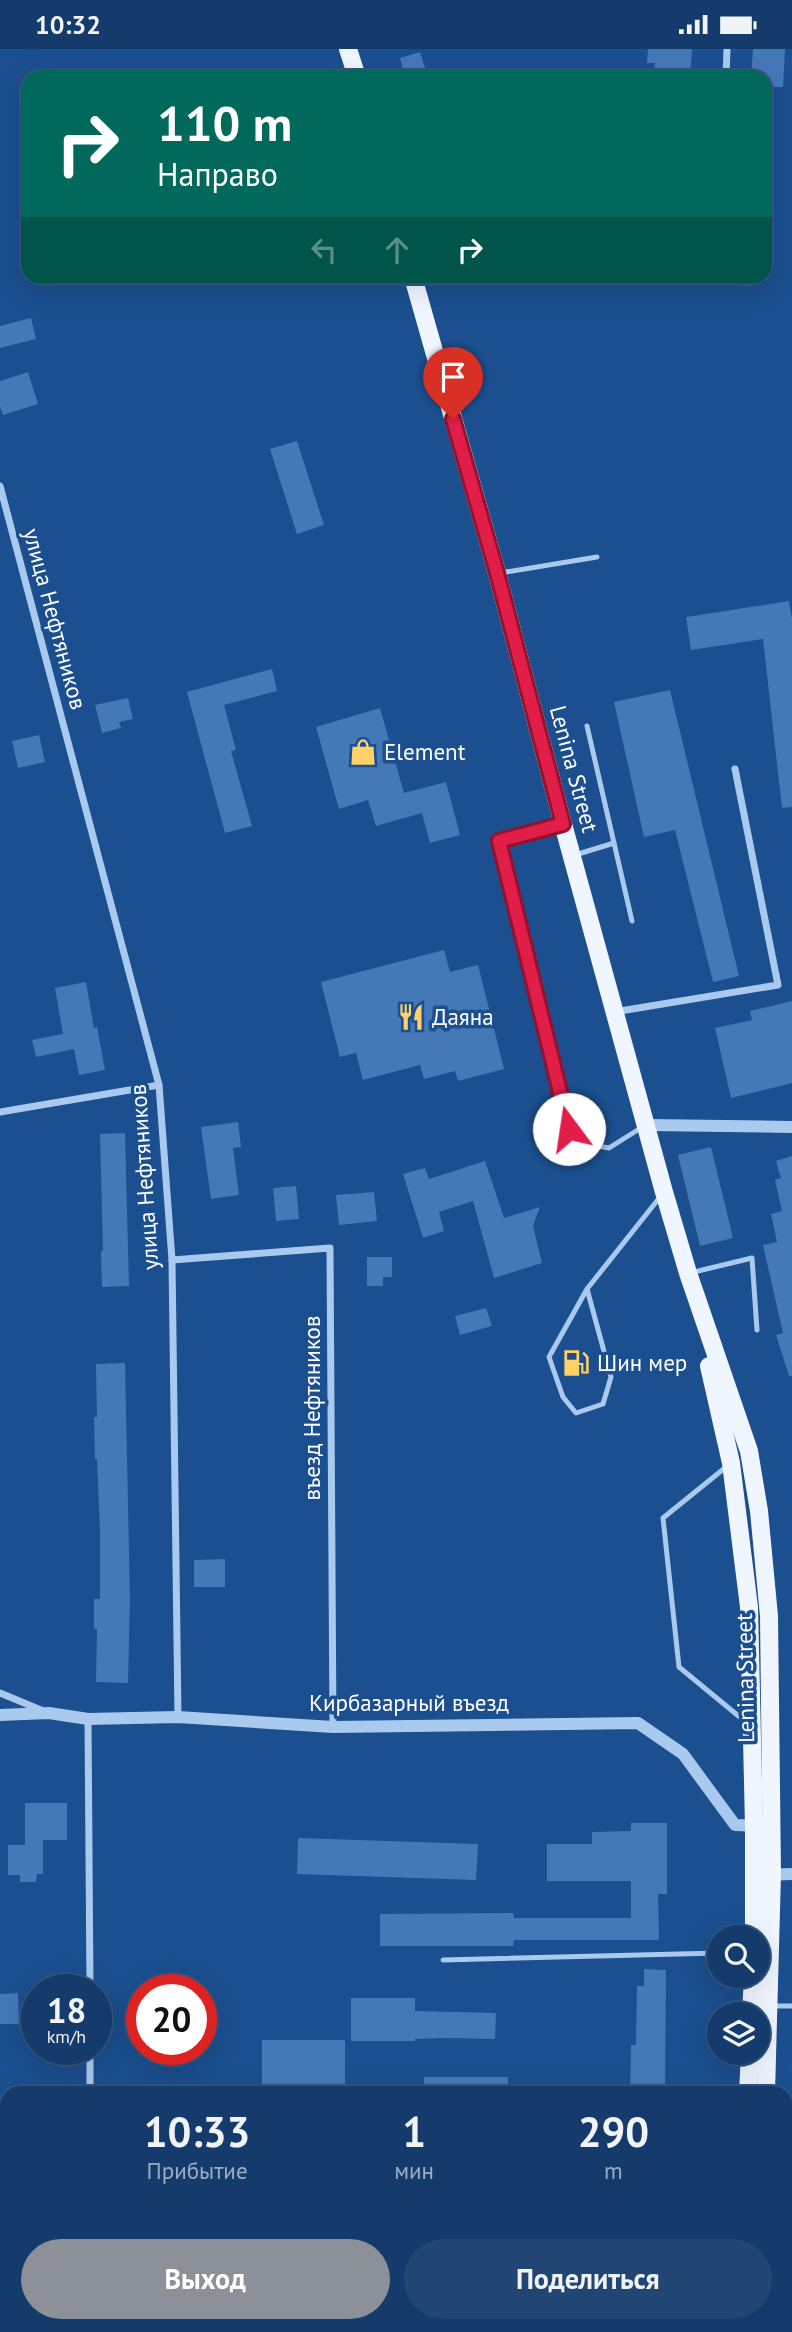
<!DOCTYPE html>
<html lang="ru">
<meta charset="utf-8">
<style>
:root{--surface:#143b6b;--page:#214673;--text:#f1f3f6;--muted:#9dadc1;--line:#33557e;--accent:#8c9099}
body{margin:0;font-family:"PT Sans",sans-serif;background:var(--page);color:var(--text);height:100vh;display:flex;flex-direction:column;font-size:26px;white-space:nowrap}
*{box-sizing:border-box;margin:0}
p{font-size:23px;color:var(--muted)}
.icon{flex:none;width:38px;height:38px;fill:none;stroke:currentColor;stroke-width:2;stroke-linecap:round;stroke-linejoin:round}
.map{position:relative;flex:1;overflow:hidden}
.drawer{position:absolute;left:0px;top:2037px;width:793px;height:247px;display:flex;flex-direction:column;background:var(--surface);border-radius:21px 21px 0 0;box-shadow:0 7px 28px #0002,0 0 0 2px var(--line)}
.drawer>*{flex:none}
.banner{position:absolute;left:21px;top:21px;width:751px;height:214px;border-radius:21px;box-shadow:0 7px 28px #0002,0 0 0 2px var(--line);background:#00695c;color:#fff;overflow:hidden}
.tools{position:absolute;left:707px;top:1876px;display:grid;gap:14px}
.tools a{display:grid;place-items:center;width:63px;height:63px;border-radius:50%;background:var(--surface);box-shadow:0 7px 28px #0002,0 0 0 2px var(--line);font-size:35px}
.speed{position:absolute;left:21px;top:1925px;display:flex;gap:14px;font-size:35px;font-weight:700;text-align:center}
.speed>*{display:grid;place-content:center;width:91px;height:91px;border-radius:50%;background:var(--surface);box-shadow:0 7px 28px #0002,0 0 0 2px var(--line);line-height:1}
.speed small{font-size:18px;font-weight:400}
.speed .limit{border:10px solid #d22;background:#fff;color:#111}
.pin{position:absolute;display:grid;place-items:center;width:60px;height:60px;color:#fff;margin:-72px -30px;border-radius:50% 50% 50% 0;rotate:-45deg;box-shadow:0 0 7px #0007}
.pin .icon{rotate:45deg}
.me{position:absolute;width:77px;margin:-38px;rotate:346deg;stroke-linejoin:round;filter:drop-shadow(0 0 5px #0008)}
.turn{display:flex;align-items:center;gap:24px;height:147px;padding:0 21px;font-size:32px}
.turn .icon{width:91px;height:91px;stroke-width:2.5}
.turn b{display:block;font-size:49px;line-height:60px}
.lanes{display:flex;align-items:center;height:66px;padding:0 21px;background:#0003;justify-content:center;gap:35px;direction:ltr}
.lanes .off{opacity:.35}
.eta{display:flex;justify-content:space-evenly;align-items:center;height:119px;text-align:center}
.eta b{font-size:42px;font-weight:700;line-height:49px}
.cta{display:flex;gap:14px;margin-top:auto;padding:14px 21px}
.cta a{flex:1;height:80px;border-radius:42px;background:var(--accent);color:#fff;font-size:28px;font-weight:700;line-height:80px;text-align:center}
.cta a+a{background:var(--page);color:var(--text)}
.status{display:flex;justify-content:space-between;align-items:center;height:49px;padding:0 35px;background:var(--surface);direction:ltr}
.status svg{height:19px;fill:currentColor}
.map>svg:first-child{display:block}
.building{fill:#4478b7}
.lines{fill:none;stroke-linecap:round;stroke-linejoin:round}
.service{stroke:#a9c9ee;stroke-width:5}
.minor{stroke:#a9c9ee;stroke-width:7}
.tertiary{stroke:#a9c9ee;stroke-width:12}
.primary{stroke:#f0f6ff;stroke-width:18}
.route-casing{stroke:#92132f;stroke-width:18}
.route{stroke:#e11d48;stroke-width:12}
.labels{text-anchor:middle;stroke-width:7;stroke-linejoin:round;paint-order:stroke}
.street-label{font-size:23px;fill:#fff;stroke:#1b4f8f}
.poi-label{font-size:23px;fill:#fff;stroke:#1b4f8f;text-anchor:start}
</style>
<div class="status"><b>10:32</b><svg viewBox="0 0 49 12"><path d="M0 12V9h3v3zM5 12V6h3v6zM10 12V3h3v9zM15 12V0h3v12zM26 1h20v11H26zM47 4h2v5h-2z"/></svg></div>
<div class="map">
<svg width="792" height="2283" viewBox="0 0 792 2283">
<rect width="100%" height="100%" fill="#1b4f8f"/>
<g class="building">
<polygon points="648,0 692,0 690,28 654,27 655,14 647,14"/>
<polygon points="753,0 785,0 783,38 765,38 765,28 751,28"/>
<polygon points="420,3 428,28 405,28 400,9"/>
<polygon points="31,269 36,290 0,299 0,277"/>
<polygon points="28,323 38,355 3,366 0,357 0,332"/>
<polygon points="297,392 324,476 297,485 270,400"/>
<polygon points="789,552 792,570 792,758 782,759 763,590 691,601 686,568"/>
<polygon points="272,620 277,642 224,656 236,701 231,702 252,777 225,784 187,643"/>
<polygon points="670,641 739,927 713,933 675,781 644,788 614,653"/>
<polygon points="128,649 133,670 119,673 121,679 102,684 95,656"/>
<polygon points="380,659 404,744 446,733 460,786 430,794 422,764 376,777 368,751 339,760 316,678"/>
<polygon points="39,686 45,713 18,719 12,692"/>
<polygon points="444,901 450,923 478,916 504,1020 458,1032 455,1022 424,1030 420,1016 363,1031 356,1004 340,1008 321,933"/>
<polygon points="86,933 94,979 97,978 105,1021 79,1026 74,1000 36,1008 32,991 63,985 55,939"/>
<polygon points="792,952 792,1034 731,1049 715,979 752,971 750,962"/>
<polygon points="238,1073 241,1098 233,1099 239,1146 211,1150 201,1078"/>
<polygon points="125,1084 129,1237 102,1238 101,1202 103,1202 100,1085"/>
<polygon points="711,1098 733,1189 700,1197 678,1106"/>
<polygon points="792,1107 792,1327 789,1327 776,1286 783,1284 763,1196 777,1193 771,1165 782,1162 775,1131 781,1129 776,1112"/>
<polygon points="485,1112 504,1169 540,1158 533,1177 542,1214 494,1229 473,1152 439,1163 444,1182 423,1189 403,1125 425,1119 429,1130"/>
<polygon points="296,1137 299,1170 276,1172 273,1139"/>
<polygon points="374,1143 377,1172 339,1176 336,1146"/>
<polygon points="367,1208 392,1208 392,1228 383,1228 383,1237 367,1237"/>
<polygon points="486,1259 492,1277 460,1286 455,1267"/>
<polygon points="125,1314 130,1550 128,1634 96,1633 97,1580 94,1580 94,1550 100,1550 100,1482 97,1410 95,1411 94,1368 97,1368 96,1315"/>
<polygon points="225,1510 225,1538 194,1538 194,1511"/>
<polygon points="25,1754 67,1754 67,1791 43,1791 43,1825 37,1825 36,1833 20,1833 20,1826 8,1826 8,1796 25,1796"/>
<polygon points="631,1774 667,1774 667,1845 658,1845 659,1891 514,1891 513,1897 380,1897 380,1865 513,1864 514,1869 631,1869 631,1832 547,1832 547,1795 592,1795 592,1783 631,1782"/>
<polygon points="298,1789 478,1795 476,1831 297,1825"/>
<polygon points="644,1920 666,1921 665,2044 630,2044 631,1996 636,1996 637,1937 644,1937"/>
<polygon points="18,1944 19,1975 0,1975 0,1945"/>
<polygon points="351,1949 415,1949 415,1962 496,1964 495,1990 446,1989 415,1990 415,1992 351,1992"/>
<rect x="262" y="1991" width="83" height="53"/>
<rect x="424" y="2028" width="84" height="16"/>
</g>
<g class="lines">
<g class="service">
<polyline points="500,524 597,508"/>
<polyline points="587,677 614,794"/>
<polyline points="560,776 499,792 569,1080 587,1095 609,1099 644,1077"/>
<polyline points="575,806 614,794 632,872"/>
<polyline points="690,1224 752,1209 757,1281"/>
<polyline points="587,1240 611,1328 603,1355 576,1364 563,1348 549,1308 587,1240 660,1148"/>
<polyline points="726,1418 663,1469 679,1618 747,1674"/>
<polyline points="443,1911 719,1904"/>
<polyline points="771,1957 792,1957"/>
<polyline points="786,2084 792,2085"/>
<polyline points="379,2277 379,2283"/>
<polyline points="596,2283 596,2277"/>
</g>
<g class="minor">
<polyline points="726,28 727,0"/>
<polyline points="0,437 159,1036 172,1211 178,1668"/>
<polyline points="614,963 778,936 735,720"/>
<polyline points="0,1063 159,1036"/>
<polyline points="172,1211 330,1199 333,1678"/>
<polyline points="0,1644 41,1661"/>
<polyline points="88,1670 90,1941"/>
<polyline points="90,2000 90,2044"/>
<polyline points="92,2277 92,2283"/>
</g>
<g class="tertiary">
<polyline points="647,1076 792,1078"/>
<polyline points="0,1666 49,1664 88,1670 178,1668 333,1678 638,1674 683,1705 735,1776 761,1777"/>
<polyline points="764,1826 792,1825"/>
</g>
<g class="primary">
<polyline points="348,0 357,28"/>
<polyline points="413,228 497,524 563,775 664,1143 688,1224 749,1402 759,1462 769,1567 772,1825 766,2044"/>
<polyline points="709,1317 731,1414 749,1558 754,1777 754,1888"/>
<polyline points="751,1965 753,1927"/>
<polyline points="748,2044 750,2004"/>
<polyline points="740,2283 740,2277"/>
<polyline points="759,2283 759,2277"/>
</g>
</g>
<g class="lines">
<defs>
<polyline id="route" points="453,370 497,524 563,775 499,792 569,1080"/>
</defs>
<use href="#route" class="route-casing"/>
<use href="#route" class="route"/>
</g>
<defs>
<symbol id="shop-bare" viewBox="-9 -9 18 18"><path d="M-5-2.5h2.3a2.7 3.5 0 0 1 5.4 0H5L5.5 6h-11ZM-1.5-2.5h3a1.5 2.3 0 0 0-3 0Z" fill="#ffd166" stroke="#1b4f8f" stroke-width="2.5" paint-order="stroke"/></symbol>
<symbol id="restaurant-bare" viewBox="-9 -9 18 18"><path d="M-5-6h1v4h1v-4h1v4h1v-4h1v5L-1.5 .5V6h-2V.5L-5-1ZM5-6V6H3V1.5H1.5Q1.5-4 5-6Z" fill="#ffd166" stroke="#1b4f8f" stroke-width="2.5" paint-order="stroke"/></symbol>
<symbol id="fuel-bare" viewBox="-9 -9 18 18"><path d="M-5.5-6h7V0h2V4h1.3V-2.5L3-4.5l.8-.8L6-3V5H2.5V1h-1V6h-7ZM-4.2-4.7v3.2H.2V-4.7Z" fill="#ffd166" stroke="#1b4f8f" stroke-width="2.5" paint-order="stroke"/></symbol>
</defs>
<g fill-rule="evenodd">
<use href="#shop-bare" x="344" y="684" width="38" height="38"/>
<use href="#restaurant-bare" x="392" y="949" width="38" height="38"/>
<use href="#fuel-bare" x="557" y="1295" width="38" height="38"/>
</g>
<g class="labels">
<g class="street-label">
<text transform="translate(55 570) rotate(75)" y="8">улица Нефтяников</text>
<text transform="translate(574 720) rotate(75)" y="8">Lenina Street</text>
<text transform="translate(144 1128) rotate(-94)" y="8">улица Нефтяников</text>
<text transform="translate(312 1359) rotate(-90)" y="8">въезд Нефтяников</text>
<text transform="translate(745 1629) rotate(-91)" y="8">Lenina Street</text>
<text x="409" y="1662">Кирбазарный въезд</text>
</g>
<g class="poi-label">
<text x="384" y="711">Element</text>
<text x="432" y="976">Даяна</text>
<text x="597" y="1322">Шин мер</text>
</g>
</g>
</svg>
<div class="tools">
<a><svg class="icon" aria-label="search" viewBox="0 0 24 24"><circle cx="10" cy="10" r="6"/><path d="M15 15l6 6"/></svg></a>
<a><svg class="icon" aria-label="layers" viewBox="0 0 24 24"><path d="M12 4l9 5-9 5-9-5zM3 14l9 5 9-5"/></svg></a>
</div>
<div class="speed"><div>18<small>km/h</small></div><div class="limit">20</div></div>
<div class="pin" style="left:453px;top:370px;background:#d93025"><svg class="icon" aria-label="arrive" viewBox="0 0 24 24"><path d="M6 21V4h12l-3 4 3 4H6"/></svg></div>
<svg class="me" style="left:569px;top:1080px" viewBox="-20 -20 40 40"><circle r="19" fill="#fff"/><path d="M0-13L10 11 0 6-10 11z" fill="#e11d48"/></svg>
<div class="banner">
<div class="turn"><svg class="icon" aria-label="right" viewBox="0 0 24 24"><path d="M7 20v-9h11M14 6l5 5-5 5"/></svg><div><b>110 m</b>Направо</div></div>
<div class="lanes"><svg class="icon off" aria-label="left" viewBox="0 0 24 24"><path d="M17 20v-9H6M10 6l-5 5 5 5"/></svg><svg class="icon off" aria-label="ahead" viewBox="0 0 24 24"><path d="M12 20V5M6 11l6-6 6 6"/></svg><svg class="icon" aria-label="right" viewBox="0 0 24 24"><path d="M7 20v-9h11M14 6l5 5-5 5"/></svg></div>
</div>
<section class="drawer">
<div class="eta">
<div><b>10:33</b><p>Прибытие</p></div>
<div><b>1</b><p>мин</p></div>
<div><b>290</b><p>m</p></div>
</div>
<div class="cta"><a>Выход</a><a>Поделиться</a></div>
</section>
</div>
